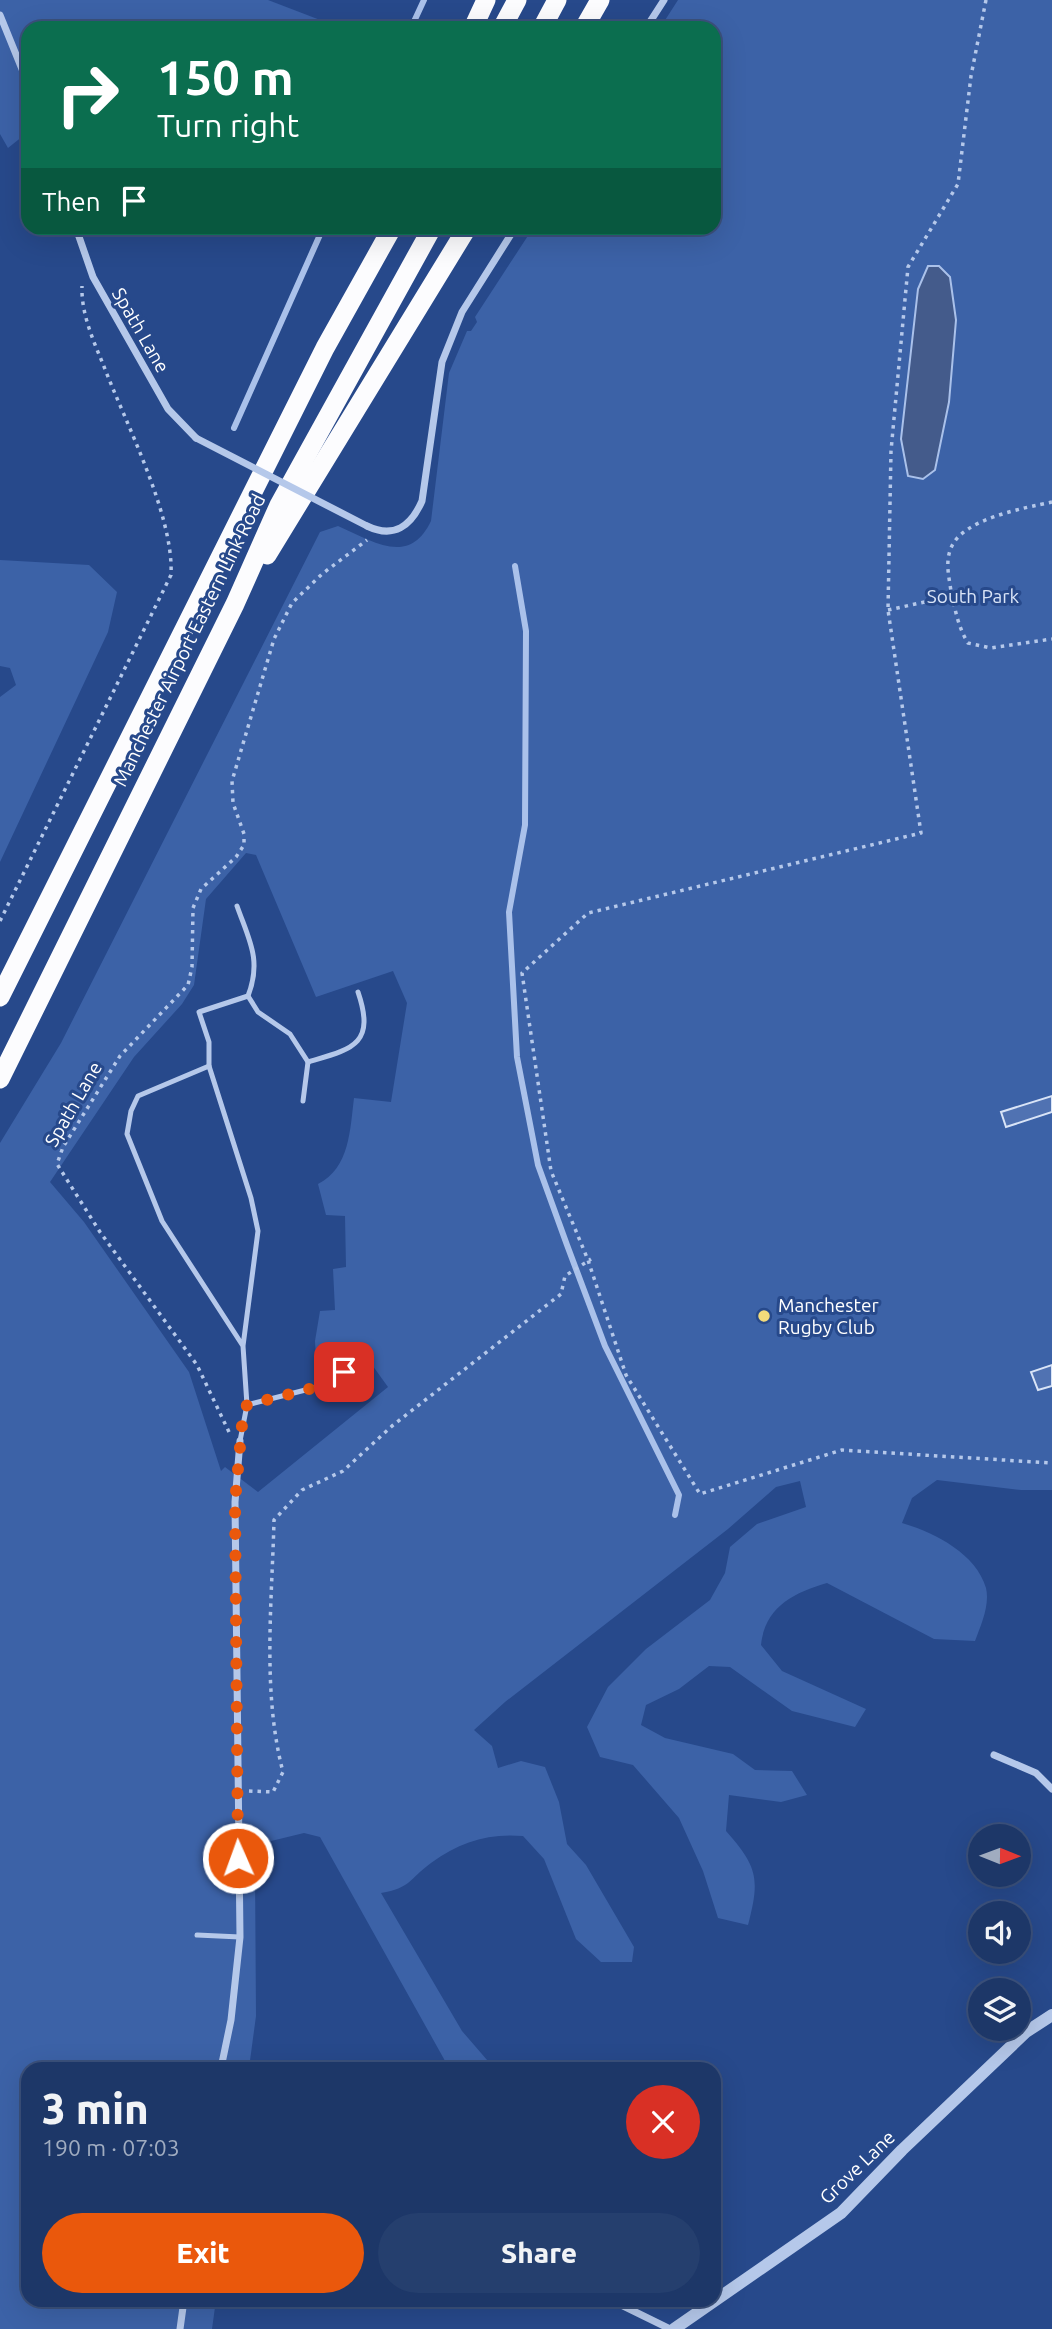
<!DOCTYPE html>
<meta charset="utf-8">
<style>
:root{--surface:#1d3768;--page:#253f6e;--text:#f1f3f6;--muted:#a0acc0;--line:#3b517c;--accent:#ea580c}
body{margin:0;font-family:Ubuntu,sans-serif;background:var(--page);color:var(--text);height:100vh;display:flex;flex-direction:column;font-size:26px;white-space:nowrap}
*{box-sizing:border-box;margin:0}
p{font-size:23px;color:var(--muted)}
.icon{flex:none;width:38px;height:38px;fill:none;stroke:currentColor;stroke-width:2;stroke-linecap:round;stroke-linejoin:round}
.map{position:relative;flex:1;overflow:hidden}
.sheet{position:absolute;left:21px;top:2062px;width:700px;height:245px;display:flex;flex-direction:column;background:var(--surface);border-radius:21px;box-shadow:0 7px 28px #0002,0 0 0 2px var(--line)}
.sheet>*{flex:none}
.hud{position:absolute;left:21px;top:21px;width:700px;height:214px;border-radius:21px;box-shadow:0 7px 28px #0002,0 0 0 2px var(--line);background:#0b6e4f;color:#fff;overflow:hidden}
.needle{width:46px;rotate:91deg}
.tools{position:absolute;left:968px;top:1824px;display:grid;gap:14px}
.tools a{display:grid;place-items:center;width:63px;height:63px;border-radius:50%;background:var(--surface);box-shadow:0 7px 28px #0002,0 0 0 2px var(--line);font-size:35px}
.pin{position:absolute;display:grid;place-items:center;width:60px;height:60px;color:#fff;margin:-30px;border-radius:14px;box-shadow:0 4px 10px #0006}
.me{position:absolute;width:77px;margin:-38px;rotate:358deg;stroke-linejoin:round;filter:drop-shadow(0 0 5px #0008)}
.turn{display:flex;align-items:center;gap:24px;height:147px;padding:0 21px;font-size:32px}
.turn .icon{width:91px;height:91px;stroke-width:2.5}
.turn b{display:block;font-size:49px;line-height:60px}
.then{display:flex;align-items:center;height:66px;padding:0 21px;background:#0003;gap:14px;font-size:26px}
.round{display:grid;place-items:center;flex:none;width:74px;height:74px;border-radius:37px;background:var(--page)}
.headline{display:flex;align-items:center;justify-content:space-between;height:119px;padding:0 21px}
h1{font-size:42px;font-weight:800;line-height:52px}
.button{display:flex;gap:14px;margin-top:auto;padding:14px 21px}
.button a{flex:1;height:80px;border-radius:42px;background:var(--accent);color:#fff;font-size:28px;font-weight:800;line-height:80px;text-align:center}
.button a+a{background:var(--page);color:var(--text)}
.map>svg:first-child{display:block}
.green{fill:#3c62a7;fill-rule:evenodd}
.water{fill:#445b8b;stroke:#aac1ea;stroke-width:2}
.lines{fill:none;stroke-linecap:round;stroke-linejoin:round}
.stream{stroke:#aac1ea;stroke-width:6}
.building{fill:#5072b2;stroke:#d9e4f7;stroke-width:2}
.path{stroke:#b5c8ea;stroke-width:3.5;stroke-dasharray:3.5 5;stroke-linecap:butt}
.service{stroke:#b5c8ea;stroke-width:5}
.minor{stroke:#b5c8ea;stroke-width:7}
.tertiary{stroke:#b5c8ea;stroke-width:12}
.trunk{stroke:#fcfcfe;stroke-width:19}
.minor-bridge{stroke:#b5c8ea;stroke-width:7}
.route{stroke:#ea580c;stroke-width:12;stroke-dasharray:0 21.6}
.poi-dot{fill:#f2db7b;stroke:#27498b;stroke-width:2.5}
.labels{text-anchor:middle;stroke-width:6;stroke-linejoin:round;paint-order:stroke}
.street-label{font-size:19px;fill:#fff;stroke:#27498b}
.park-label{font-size:19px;fill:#d9e4f7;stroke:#27498b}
.poi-label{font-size:19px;fill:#fff;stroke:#27498b;text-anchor:start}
</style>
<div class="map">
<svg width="1052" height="2329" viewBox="0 0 1052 2329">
<rect width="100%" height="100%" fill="#27498b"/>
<g class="green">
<polygon points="0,0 268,0 341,28 28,28 28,132 8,148 0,134"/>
<path d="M 678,0 L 1052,0 L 1052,1490 L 1021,1490 L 937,1480 L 912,1498 L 902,1523 C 933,1532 976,1553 986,1588 C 990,1605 981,1625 975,1641 L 934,1639 L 827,1583 C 793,1593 765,1607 761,1645 L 782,1671 L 866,1709 L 855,1727 L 792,1711 L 730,1667 L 709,1666 L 679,1689 L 646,1705 L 641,1725 L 665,1738 L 733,1754 L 755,1770 L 792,1771 L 807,1795 L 781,1802 L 729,1795 L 726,1831 C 758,1867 760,1879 748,1925 L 718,1918 L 703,1871 L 679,1818 L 633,1765 L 600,1757 L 587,1727 L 608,1687 L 646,1649 L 710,1600 L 725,1573 L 730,1547 L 757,1524 L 806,1507 L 800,1481 L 776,1487 L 728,1529 L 505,1702 L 474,1730 L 492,1746 L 498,1768 L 521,1761 L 545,1767 L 559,1802 L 567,1844 L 586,1865 L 634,1947 L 632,1962 L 601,1962 L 576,1939 L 544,1859 L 523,1836 C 487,1833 460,1842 431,1863 C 409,1879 411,1888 381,1893 L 462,2031 L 494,2068 L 449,2068 L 320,1837 L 304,1833 L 267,1842 L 255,1871 L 256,2016 L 249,2068 L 28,2068 L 28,2300 L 216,2300 L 212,2329 L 0,2329 L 0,1143 L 61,1043 L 320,532 L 338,526 C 373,541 409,567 431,521 L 449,373 L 467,331 L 471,331 L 477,322 L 475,317 L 533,228 L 714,228 L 714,28 L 660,28 ZM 246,853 L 256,855 L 316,997 L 393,971 L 407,1003 L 391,1102 L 354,1098 C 350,1129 350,1168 318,1184 L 326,1215 L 345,1216 L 346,1267 L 333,1269 L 335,1310 L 320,1311 L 315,1341 L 317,1379 L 362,1351 L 388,1387 L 258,1492 L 225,1467 L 221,1471 L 189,1372 L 84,1222 L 50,1182 L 134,1057 L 182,1004 L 194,985 L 206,899 Z"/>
<polygon points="0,560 89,565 117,592 108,632 0,862 0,697 16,685 10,668 0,666"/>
</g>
<polygon class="water" points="928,266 939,266 950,277 956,320 949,402 935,470 923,479 908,476 901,439 918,289"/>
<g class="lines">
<g class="stream">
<polyline points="411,28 424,0"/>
<polyline points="234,428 323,228"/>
<polyline points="515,566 526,631 525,825 509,912 517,1057 538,1165 567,1245 605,1346 679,1495 675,1515"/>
</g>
</g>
<g class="building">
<polygon points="1052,1096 1052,1112 1006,1127 1001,1112"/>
<polygon points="1052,1365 1052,1386 1038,1390 1031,1372"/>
</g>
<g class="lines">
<g class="path">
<polyline points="986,0 971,76 958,184 908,267 891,451 888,610 921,833 588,913 522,973 551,1171 588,1260 626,1375 700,1494 842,1450 1052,1463"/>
<path d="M 1052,502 C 1024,508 962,519 951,548 C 945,562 949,577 951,591 C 955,609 958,627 968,643 L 991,648 L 1052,639"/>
<polyline points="888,610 952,596"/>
<path d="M 0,921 L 171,575 C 174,515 125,422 103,364 C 93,340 81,313 82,286"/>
<polyline points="229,1432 197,1365 100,1232 57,1164 63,1147 120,1056 188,985 192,967 193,908 201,889 236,857 244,845 244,834 233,803 232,781 274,639 292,603 322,574 367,540"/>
<path d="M 249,1791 L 273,1792 L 283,1772 C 262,1692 272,1603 274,1520 L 302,1490 L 343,1471 L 392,1426 L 561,1294 L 565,1276 L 591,1259"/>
</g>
<g class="service">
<path d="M 248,996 L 258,1012 L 290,1034 L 308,1062 C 352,1049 376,1045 358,992"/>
<path d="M 209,1066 L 209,1042 L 199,1012 L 248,996 C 262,960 249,940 237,906"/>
<polyline points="303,1101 308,1062"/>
<polyline points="247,1405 325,1385 362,1359"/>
<polyline points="240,1441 247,1405 243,1346 258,1231 251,1198 209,1066 138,1096 131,1111 127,1134 162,1221 243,1346"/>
<polyline points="197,1935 240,1937"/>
</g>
<g class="minor">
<polyline points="0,15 28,84"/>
<polyline points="646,28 664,0"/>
<polyline points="76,228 93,277 168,409 196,438"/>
<path d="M 367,526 C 394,539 411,526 422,501 L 442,362 L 462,312 L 515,228"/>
<polyline points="994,1755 1036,1773 1052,1789"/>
<polyline points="221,2068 231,2020 240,1937 235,1502 240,1441"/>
<polyline points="611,2300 670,2329"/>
<polyline points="180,2329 184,2300"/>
</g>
<polyline class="tertiary" points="674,2329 841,2213 902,2150 1026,2032 1052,2015"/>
<g class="trunk">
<polyline points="473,28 486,0"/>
<polyline points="502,28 517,0"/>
<polyline points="542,28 557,0"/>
<polyline points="584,28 600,0"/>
<polyline points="267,555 467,228"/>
<polyline points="0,997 325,348 392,228"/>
<polyline points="0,1079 235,604 279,505 432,228"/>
</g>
<polyline class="minor-bridge" points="196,438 367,526"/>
</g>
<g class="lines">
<polyline class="route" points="238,1858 235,1502 243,1414 247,1405 325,1385 344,1372"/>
</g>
<circle class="poi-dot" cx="764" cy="1316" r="7"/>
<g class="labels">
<g class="street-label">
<text transform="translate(141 330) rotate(60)" y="7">Spath Lane</text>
<text transform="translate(189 640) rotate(-64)" y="7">Manchester Airport Eastern Link Road</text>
<text transform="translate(73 1104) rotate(-60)" y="7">Spath Lane</text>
<text transform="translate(857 2167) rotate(-44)" y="7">Grove Lane</text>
</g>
<g class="park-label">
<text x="973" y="603">South Park</text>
</g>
<g class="poi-label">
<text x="778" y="1312">Manchester<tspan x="778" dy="22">Rugby Club</tspan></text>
</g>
</g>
</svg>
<div class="tools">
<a><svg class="needle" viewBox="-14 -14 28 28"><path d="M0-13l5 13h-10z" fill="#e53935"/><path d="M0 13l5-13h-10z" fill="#a0acc0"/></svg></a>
<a><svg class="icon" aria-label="sound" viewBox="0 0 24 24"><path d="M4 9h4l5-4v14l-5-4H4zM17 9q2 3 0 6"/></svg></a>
<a><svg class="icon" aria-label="layers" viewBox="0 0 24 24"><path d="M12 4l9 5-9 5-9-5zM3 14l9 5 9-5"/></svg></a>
</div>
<div class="pin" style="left:344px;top:1372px;background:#d93025"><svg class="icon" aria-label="arrive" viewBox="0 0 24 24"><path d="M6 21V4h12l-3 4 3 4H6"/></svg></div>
<svg class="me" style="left:238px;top:1858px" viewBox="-20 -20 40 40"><circle r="17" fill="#ea580c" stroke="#fff" stroke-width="3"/><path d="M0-11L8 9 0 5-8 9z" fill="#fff"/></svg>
<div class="hud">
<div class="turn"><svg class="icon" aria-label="right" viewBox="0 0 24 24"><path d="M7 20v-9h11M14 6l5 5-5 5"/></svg><div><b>150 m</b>Turn right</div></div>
<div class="then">Then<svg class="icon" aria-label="arrive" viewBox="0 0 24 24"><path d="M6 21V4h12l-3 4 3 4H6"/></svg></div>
</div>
<section class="sheet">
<div class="headline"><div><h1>3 min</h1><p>190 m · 07:03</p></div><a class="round" style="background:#d93025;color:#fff"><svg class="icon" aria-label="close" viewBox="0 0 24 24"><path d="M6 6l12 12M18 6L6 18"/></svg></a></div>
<div class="button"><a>Exit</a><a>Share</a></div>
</section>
</div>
